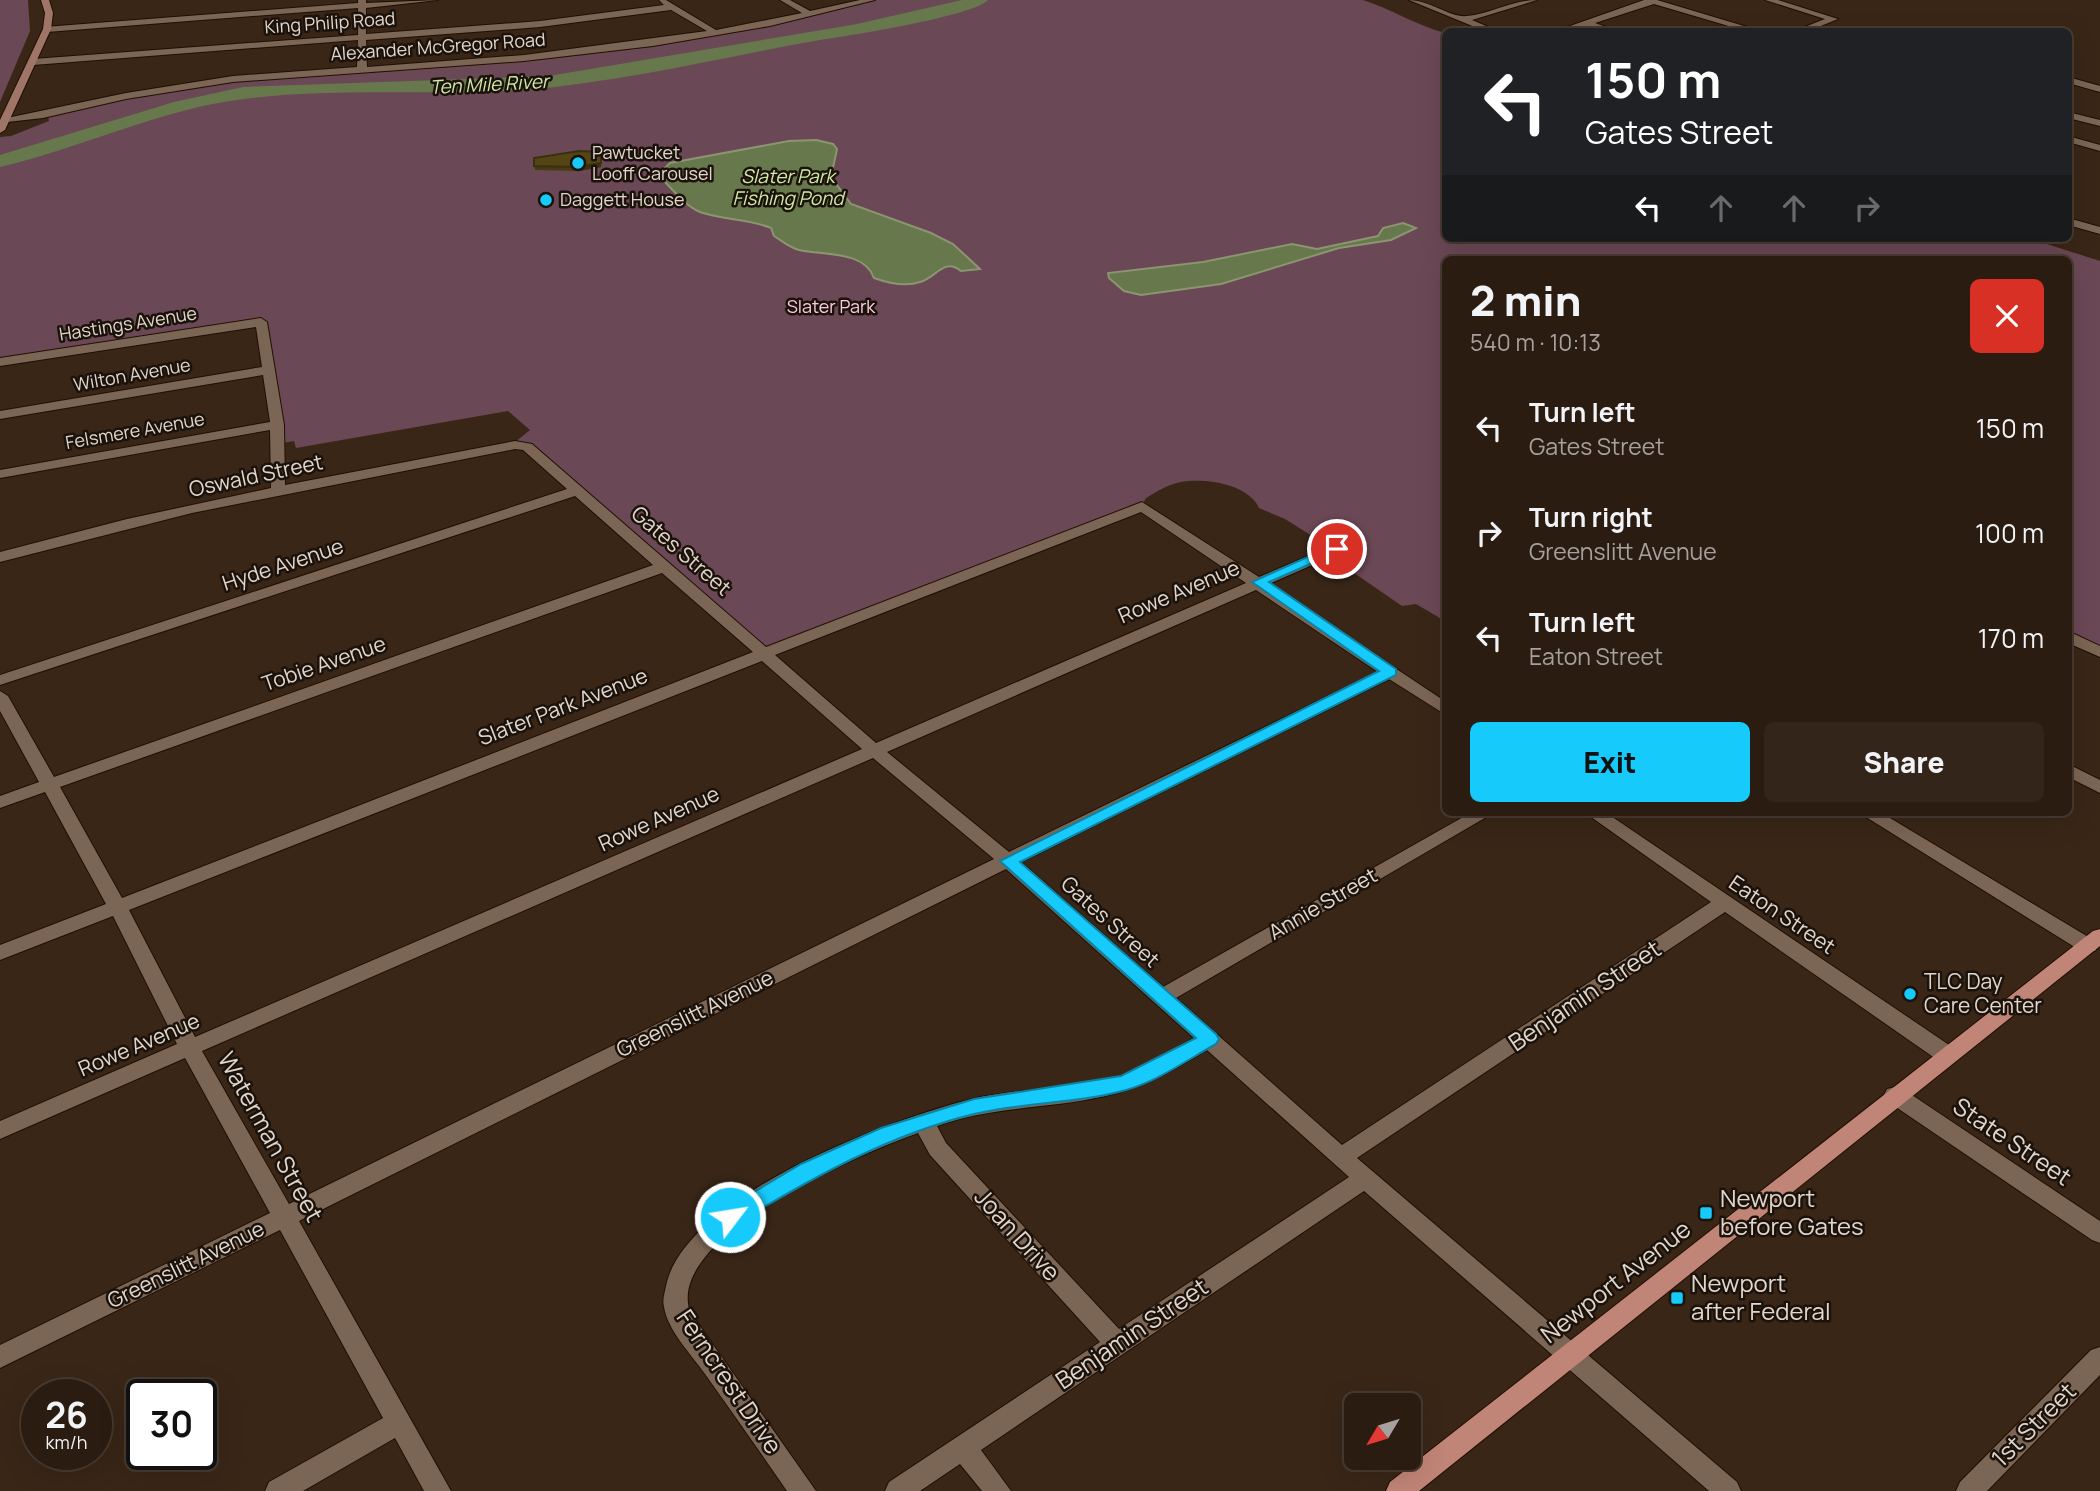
<!DOCTYPE html>
<meta charset="utf-8">
<style>
:root{--surface:#2b1c11;--page:#33251a;--text:#f1f3f6;--muted:#a6a19f;--line:#473a31;--accent:#16cafb}
body{margin:0;font-family:Manrope,sans-serif;background:var(--page);color:var(--text);height:100vh;display:flex;flex-direction:column;font-size:26px;white-space:nowrap}
*{box-sizing:border-box;margin:0}
p{font-size:23px;color:var(--muted)}
.icon{flex:none;width:38px;height:38px;fill:none;stroke:currentColor;stroke-width:2;stroke-linecap:round;stroke-linejoin:round}
.map{position:relative;flex:1;overflow:hidden}
.side{position:absolute;left:1442px;top:256px;width:630px;height:560px;display:flex;flex-direction:column;background:var(--surface);border-radius:10px;box-shadow:0 7px 28px #0002,0 0 0 2px var(--line)}
.side>*{flex:none}
.guide{position:absolute;left:1442px;top:28px;width:630px;height:214px;border-radius:10px;box-shadow:0 7px 28px #0002,0 0 0 2px var(--line);background:#202124;color:#fff;overflow:hidden}
.needle{width:46px;rotate:232deg}
.controls{position:absolute;left:1344px;top:1393px;display:grid;gap:14px}
.controls a{display:grid;place-items:center;width:77px;height:77px;border-radius:10px;background:var(--surface);box-shadow:0 7px 28px #0002,0 0 0 2px var(--line);font-size:35px}
.speed{position:absolute;left:21px;top:1379px;display:flex;gap:14px;font-size:35px;font-weight:700;text-align:center}
.speed>*{display:grid;place-content:center;width:91px;height:91px;border-radius:50%;background:var(--surface);box-shadow:0 7px 28px #0002,0 0 0 2px var(--line);line-height:1}
.speed small{font-size:18px;font-weight:400}
.speed .limit{border:4px solid #111;border-radius:10px;background:#fff;color:#111}
.pin{position:absolute;display:grid;place-items:center;width:60px;height:60px;color:#fff;margin:-30px;border:4px solid #fff;border-radius:50%;box-shadow:0 2px 7px #0007}
.me{position:absolute;width:77px;margin:-38px;rotate:59deg;stroke-linejoin:round;filter:drop-shadow(0 0 5px #0008)}
.turn{display:flex;align-items:center;gap:24px;height:147px;padding:0 28px;font-size:32px}
.turn .icon{width:91px;height:91px;stroke-width:2.5}
.turn b{display:block;font-size:49px;line-height:60px}
.lanes{display:flex;align-items:center;height:66px;padding:0 28px;background:#0003;justify-content:center;gap:35px;direction:ltr}
.lanes .off{opacity:.35}
.round{display:grid;place-items:center;flex:none;width:74px;height:74px;border-radius:10px;background:var(--page)}
.overview{display:flex;align-items:center;justify-content:space-between;height:119px;padding:0 28px}
h1{font-size:42px;font-weight:800;line-height:52px}
.button{display:flex;gap:14px;margin-top:auto;padding:14px 28px}
.button a{flex:1;height:80px;border-radius:10px;background:var(--accent);color:#111;font-size:28px;font-weight:800;line-height:80px;text-align:center}
.button a+a{background:var(--page);color:var(--text)}
ul{padding:0;list-style:none}
li{display:flex;align-items:center;gap:21px;height:105px;padding:0 28px}
li div{flex:1}
li b{display:block;font-size:26px}
li em{font-style:normal}
.map>svg:first-child{display:block}
.green{fill:#6b4855}
.water{fill:#67784c;stroke:#8c9472;stroke-width:2}
.lines{fill:none;stroke-linecap:round;stroke-linejoin:round}
.river{fill:#67784c;fill-rule:evenodd}
.minor-casing{stroke:#200f02;stroke-width:2}
.secondary-casing{stroke:#200f02;stroke-width:2}
.primary-casing{stroke:#200f02;stroke-width:2}
.minor{fill:#7b6554;fill-rule:evenodd}
.secondary{fill:#9e7566;fill-rule:evenodd}
.primary{fill:#c18577;fill-rule:evenodd}
.wall{fill:#473b12}
.shaded-wall{fill:#3a300f}
.building{fill:#534515;stroke:#3a300f;stroke-width:2}
.route{fill:#16cafb;stroke:#0e83a3;stroke-width:2}
.poi-dot{fill:#16cafb;stroke:#1a120b;stroke-width:2.5}
.labels{text-anchor:middle;stroke-width:5;stroke-linejoin:round;paint-order:stroke}
.far-street-label{font-size:18px;fill:#e2d6cc;stroke:#1a120b}
.far-poi-label{font-size:18px;fill:#e2d6cc;stroke:#1a120b;text-anchor:start}
.far-park-label{font-size:18px;fill:#fbcbdc;stroke:#1a120b}
.far-water-label{font-size:19px;font-style:italic;fill:#ceeaa3;stroke:#1a120b}
.street-label{font-size:21px;fill:#e2d6cc;stroke:#1a120b}
.poi-label{font-size:21px;fill:#e2d6cc;stroke:#1a120b;text-anchor:start}
.near-street-label{font-size:24px;fill:#e2d6cc;stroke:#1a120b}
.near-poi-label{font-size:24px;fill:#e2d6cc;stroke:#1a120b;text-anchor:start}
</style>
<div class="map">
<svg width="2100" height="1491" viewBox="0 0 2100 1491">
<rect width="100%" height="100%" fill="#392617"/>
<g class="green">
<polygon points="0,0 28,0 30,31 0,102"/>
<path d="M 870,0 L 1363,0 C 1391,9 1416,25 1445,33 L 1446,238 L 2028,238 L 2100,261 L 2100,649 L 2069,633 L 2068,259 L 1446,259 L 1445,621 L 1416,604 L 1402,606 L 1325,553 L 1331,548 L 1285,519 L 1259,508 C 1248,484 1206,478 1181,482 C 1169,484 1156,492 1146,498 L 1143,503 L 766,649 L 563,477 L 514,443 L 530,430 L 508,411 L 296,448 L 294,441 L 276,444 L 272,349 L 266,323 L 0,359 L 0,137 L 11,136 L 49,121 L 48,115 L 206,83 L 494,60 L 662,42 Z"/>
</g>
<g class="water">
<path d="M 816,140 L 833,144 L 837,149 L 831,177 L 851,204 L 931,233 L 953,244 L 980,269 L 961,271 C 944,257 936,278 920,282 C 906,287 888,283 874,278 C 864,250 824,256 799,250 C 790,248 782,241 774,236 L 771,228 C 747,218 721,220 700,212 C 685,206 670,186 658,175 L 670,163 L 789,141 Z"/>
<polygon points="1403,223 1416,228 1391,240 1339,248 1221,284 1141,295 1124,291 1109,278 1108,273 1203,262 1292,244 1317,249 1378,236 1383,228"/>
</g>
<g class="lines">
<path class="river" d="M 962,0 L 988,0 C 974,16 848,36 820,40 C 722,57 623,82 523,90 C 430,96 336,87 244,99 C 160,109 82,148 0,167 L 0,155 L 174,102 L 243,87 L 549,76 L 857,24 Z"/>
<defs>
<g id="minor">
<path d="M 358,0 L 366,0 L 366,3 L 438,0 L 366,8 L 366,34 L 540,21 L 664,5 L 659,0 L 666,0 L 716,30 L 802,13 L 780,0 L 790,0 L 810,11 L 860,0 L 875,0 L 770,26 L 653,46 L 524,61 L 233,82 L 126,99 L 43,118 L 7,122 L 2,119 L 126,93 L 233,76 L 357,67 L 358,40 L 33,65 L 28,62 L 33,59 L 358,35 L 358,8 L 47,32 L 44,27 L 358,3 ZM 671,10 L 707,31 L 524,55 L 367,67 L 366,40 L 540,27 Z"/>
<path d="M 1409,0 C 1429,0 1451,18 1467,16 C 1491,14 1512,0 1537,0 L 1472,20 L 1500,32 L 1487,32 Z"/>
<path d="M 1644,0 L 1657,0 L 1764,32 L 1749,32 L 1654,4 L 1595,23 L 1620,32 C 1608,32 1597,26 1586,26 C 1576,26 1565,32 1553,32 Z"/>
<polygon points="1765,0 1778,0 1838,19 1806,32 1792,32 1825,19"/>
<polygon points="2068,77 2100,86 2100,92 2068,83"/>
<polygon points="2068,112 2100,120 2100,126 2068,118"/>
<polygon points="2068,136 2100,145 2100,151 2068,142"/>
<polygon points="2068,218 2100,227 2100,234 2068,225"/>
<path d="M 261,318 L 267,322 L 284,425 L 285,485 L 515,441 L 532,444 L 766,647 L 1142,502 L 1259,577 L 1332,546 L 1342,546 L 1345,549 L 1342,552 L 1269,584 L 1446,702 L 1446,715 L 1389,679 L 1021,862 L 1163,987 L 1472,812 L 1495,812 L 1176,998 L 1342,1145 L 1711,902 L 1584,812 L 1605,812 L 1955,1049 L 1958,1055 L 1955,1061 L 1947,1063 L 1939,1061 L 1725,912 L 1357,1158 L 1737,1482 L 1741,1491 L 1709,1491 L 1364,1191 L 981,1450 L 1011,1491 L 982,1491 L 960,1464 L 920,1491 L 885,1491 L 889,1482 L 1100,1342 L 930,1155 L 918,1133 C 864,1152 664,1236 690,1312 L 816,1491 L 787,1491 C 760,1452 733,1413 705,1374 C 691,1354 668,1331 664,1307 C 662,1300 665,1292 666,1286 C 684,1196 891,1119 972,1099 C 1020,1087 1071,1092 1119,1077 C 1145,1068 1170,1052 1194,1038 L 1006,869 L 299,1221 L 451,1491 L 424,1491 L 395,1438 L 303,1491 L 265,1491 L 269,1482 L 383,1418 L 280,1230 L 0,1368 L 0,1345 L 270,1213 L 185,1058 L 0,1139 L 0,1121 L 177,1044 L 113,916 L 0,960 L 0,945 L 106,904 L 45,792 L 0,808 L 0,796 L 39,782 L 0,711 L 0,691 L 8,696 L 54,777 L 653,565 L 575,496 L 0,685 L 0,675 L 567,489 L 523,450 L 515,449 L 192,513 L 0,562 L 0,552 L 127,519 L 271,488 L 270,430 L 0,478 L 0,470 L 270,422 L 263,375 L 0,419 L 0,411 L 262,367 L 256,327 L 0,366 L 0,358 ZM 1141,512 L 1246,583 L 876,743 L 775,655 ZM 662,573 L 753,652 L 122,898 L 60,787 ZM 1256,590 L 1378,672 L 1009,852 L 887,752 ZM 762,661 L 862,749 L 195,1037 L 129,910 ZM 873,758 L 994,859 L 289,1204 L 202,1051 ZM 1207,1050 L 1349,1177 L 1119,1329 L 946,1143 L 937,1126 C 992,1106 1049,1109 1105,1096 C 1143,1088 1175,1069 1207,1050 Z"/>
<polygon points="2068,631 2100,646 2100,657 2068,643"/>
<polygon points="2068,764 2100,780 2100,793 2068,777"/>
<polygon points="1858,812 1880,812 2095,941 2098,946 2095,951 2081,951"/>
<polygon points="1895,1087 1903,1089 2100,1221 2100,1243 2092,1240 1887,1101 1884,1095 1887,1089"/>
<polygon points="2100,1347 2100,1375 1987,1491 1956,1491 1960,1482 2091,1350"/>
</g>
<polygon id="secondary" points="41,0 49,0 53,13 51,29 5,130 0,133 0,120 43,29 45,13"/>
<polygon id="primary" points="2100,929 2100,946 1419,1491 1386,1491 1390,1482 2093,931"/>
</defs>
<use href="#minor" class="minor-casing"/>
<use href="#secondary" class="secondary-casing"/>
<use href="#primary" class="primary-casing"/>
<use href="#minor" class="minor"/>
<use href="#secondary" class="secondary"/>
<use href="#primary" class="primary"/>
</g>
<polygon class="wall" points="601,152 601,167 579,171 535,170 534,158"/>
<polygon class="shaded-wall" points="601,152 601,167 579,171 578,167"/>
<polygon class="building" points="579,151 601,152 601,163 578,167 534,166 534,158"/>
<path class="route" d="M 1332,546 L 1344,549 L 1269,582 L 1396,669 L 1396,675 L 1020,862 L 1216,1034 L 1219,1039 L 1216,1044 C 1187,1060 1158,1081 1126,1090 C 1077,1104 1023,1102 974,1114 C 888,1135 812,1178 737,1223 L 730,1225 L 722,1223 L 719,1217 L 722,1211 L 801,1164 L 881,1128 L 974,1099 L 1121,1076 L 1196,1038 L 1000,861 L 1379,671 L 1252,582 Z"/>
<g class="poi-dot">
<circle cx="578" cy="163" r="7"/>
<circle cx="546" cy="200" r="7"/>
<circle cx="1910" cy="994" r="7"/>
<rect x="1699" y="1206" width="14" height="14" rx="3.5"/>
<rect x="1670" y="1291" width="14" height="14" rx="3.5"/>
</g>
<g class="labels">
<g class="far-street-label">
<text transform="translate(330 23) rotate(-4)" y="6">King Philip Road</text>
<text transform="translate(438 47) rotate(-4)" y="6">Alexander McGregor Road</text>
<text transform="translate(128 324) rotate(-9)" y="6">Hastings Avenue</text>
<text transform="translate(132 375) rotate(-10)" y="6">Wilton Avenue</text>
<text transform="translate(135 431) rotate(-10)" y="6">Felsmere Avenue</text>
</g>
<g class="far-poi-label">
<text x="592" y="159">Pawtucket<tspan x="592" dy="21">Looff Carousel</tspan></text>
<text x="560" y="206">Daggett House</text>
</g>
<g class="far-park-label">
<text x="831" y="313">Slater Park</text>
</g>
<g class="far-water-label">
<text transform="translate(489 84) rotate(-3)" y="7">Ten Mile River</text>
<text x="788" y="183">Slater Park<tspan x="788" dy="22">Fishing Pond</tspan></text>
</g>
<g class="street-label">
<text transform="translate(256 476) rotate(-12)" y="7">Oswald Street</text>
<text transform="translate(681 551) rotate(41)" y="7">Gates Street</text>
<text transform="translate(283 565) rotate(-18)" y="7">Hyde Avenue</text>
<text transform="translate(1179 592) rotate(-23)" y="7">Rowe Avenue</text>
<text transform="translate(324 664) rotate(-19)" y="7">Tobie Avenue</text>
<text transform="translate(563 707) rotate(-21)" y="7">Slater Park Avenue</text>
<text transform="translate(659 819) rotate(-24)" y="7">Rowe Avenue</text>
<text transform="translate(1323 904) rotate(-30)" y="7">Annie Street</text>
<text transform="translate(1782 915) rotate(34)" y="7">Eaton Street</text>
<text transform="translate(1110 922) rotate(42)" y="7">Gates Street</text>
<text transform="translate(695 1014) rotate(-26)" y="7">Greenslitt Avenue</text>
<text transform="translate(139 1045) rotate(-23)" y="7">Rowe Avenue</text>
<text transform="translate(186 1265) rotate(-26)" y="7">Greenslitt Avenue</text>
</g>
<g class="poi-label">
<text x="1924" y="989">TLC Day<tspan x="1924" dy="24">Care Center</tspan></text>
</g>
<g class="near-street-label">
<text transform="translate(1585 996) rotate(-34)" y="8">Benjamin Street</text>
<text transform="translate(270 1137) rotate(61)" y="8">Waterman Street</text>
<text transform="translate(2012 1142) rotate(34)" y="8">State Street</text>
<text transform="translate(1017 1235) rotate(48)" y="8">Joan Drive</text>
<text transform="translate(1616 1282) rotate(-38)" y="8">Newport Avenue</text>
<text transform="translate(1132 1334) rotate(-34)" y="8">Benjamin Street</text>
<text transform="translate(729 1382) rotate(56)" y="8">Ferncrest Drive</text>
<text transform="translate(2034 1425) rotate(-45)" y="8">1st Street</text>
</g>
<g class="near-poi-label">
<text x="1720" y="1207">Newport<tspan x="1720" dy="28">before Gates</tspan></text>
<text x="1691" y="1292">Newport<tspan x="1691" dy="28">after Federal</tspan></text>
</g>
</g>
</svg>
<div class="controls">
<a><svg class="needle" viewBox="-14 -14 28 28"><path d="M0-13l5 13h-10z" fill="#e53935"/><path d="M0 13l5-13h-10z" fill="#a6a19f"/></svg></a>
</div>
<div class="speed"><div>26<small>km/h</small></div><div class="limit">30</div></div>
<div class="pin" style="left:1337px;top:549px;background:#d93025"><svg class="icon" aria-label="arrive" viewBox="0 0 24 24"><path d="M6 21V4h12l-3 4 3 4H6"/></svg></div>
<svg class="me" style="left:730px;top:1217px" viewBox="-20 -20 40 40"><circle r="17" fill="#16cafb" stroke="#fff" stroke-width="3"/><path d="M0-11L8 9 0 5-8 9z" fill="#fff"/></svg>
<div class="guide">
<div class="turn"><svg class="icon" aria-label="left" viewBox="0 0 24 24"><path d="M17 20v-9H6M10 6l-5 5 5 5"/></svg><div><b>150 m</b>Gates Street</div></div>
<div class="lanes"><svg class="icon" aria-label="left" viewBox="0 0 24 24"><path d="M17 20v-9H6M10 6l-5 5 5 5"/></svg><svg class="icon off" aria-label="ahead" viewBox="0 0 24 24"><path d="M12 20V5M6 11l6-6 6 6"/></svg><svg class="icon off" aria-label="ahead" viewBox="0 0 24 24"><path d="M12 20V5M6 11l6-6 6 6"/></svg><svg class="icon off" aria-label="right" viewBox="0 0 24 24"><path d="M7 20v-9h11M14 6l5 5-5 5"/></svg></div>
</div>
<section class="side">
<div class="overview"><div><h1>2 min</h1><p>540 m · 10:13</p></div><a class="round" style="background:#d93025;color:#fff"><svg class="icon" aria-label="close" viewBox="0 0 24 24"><path d="M6 6l12 12M18 6L6 18"/></svg></a></div>
<ul>
<li><svg class="icon" aria-label="left" viewBox="0 0 24 24"><path d="M17 20v-9H6M10 6l-5 5 5 5"/></svg><div><b>Turn left</b><p>Gates Street</p></div><em>150 m</em></li>
<li><svg class="icon" aria-label="right" viewBox="0 0 24 24"><path d="M7 20v-9h11M14 6l5 5-5 5"/></svg><div><b>Turn right</b><p>Greenslitt Avenue</p></div><em>100 m</em></li>
<li><svg class="icon" aria-label="left" viewBox="0 0 24 24"><path d="M17 20v-9H6M10 6l-5 5 5 5"/></svg><div><b>Turn left</b><p>Eaton Street</p></div><em>170 m</em></li>
</ul>
<div class="button"><a>Exit</a><a>Share</a></div>
</section>
</div>
